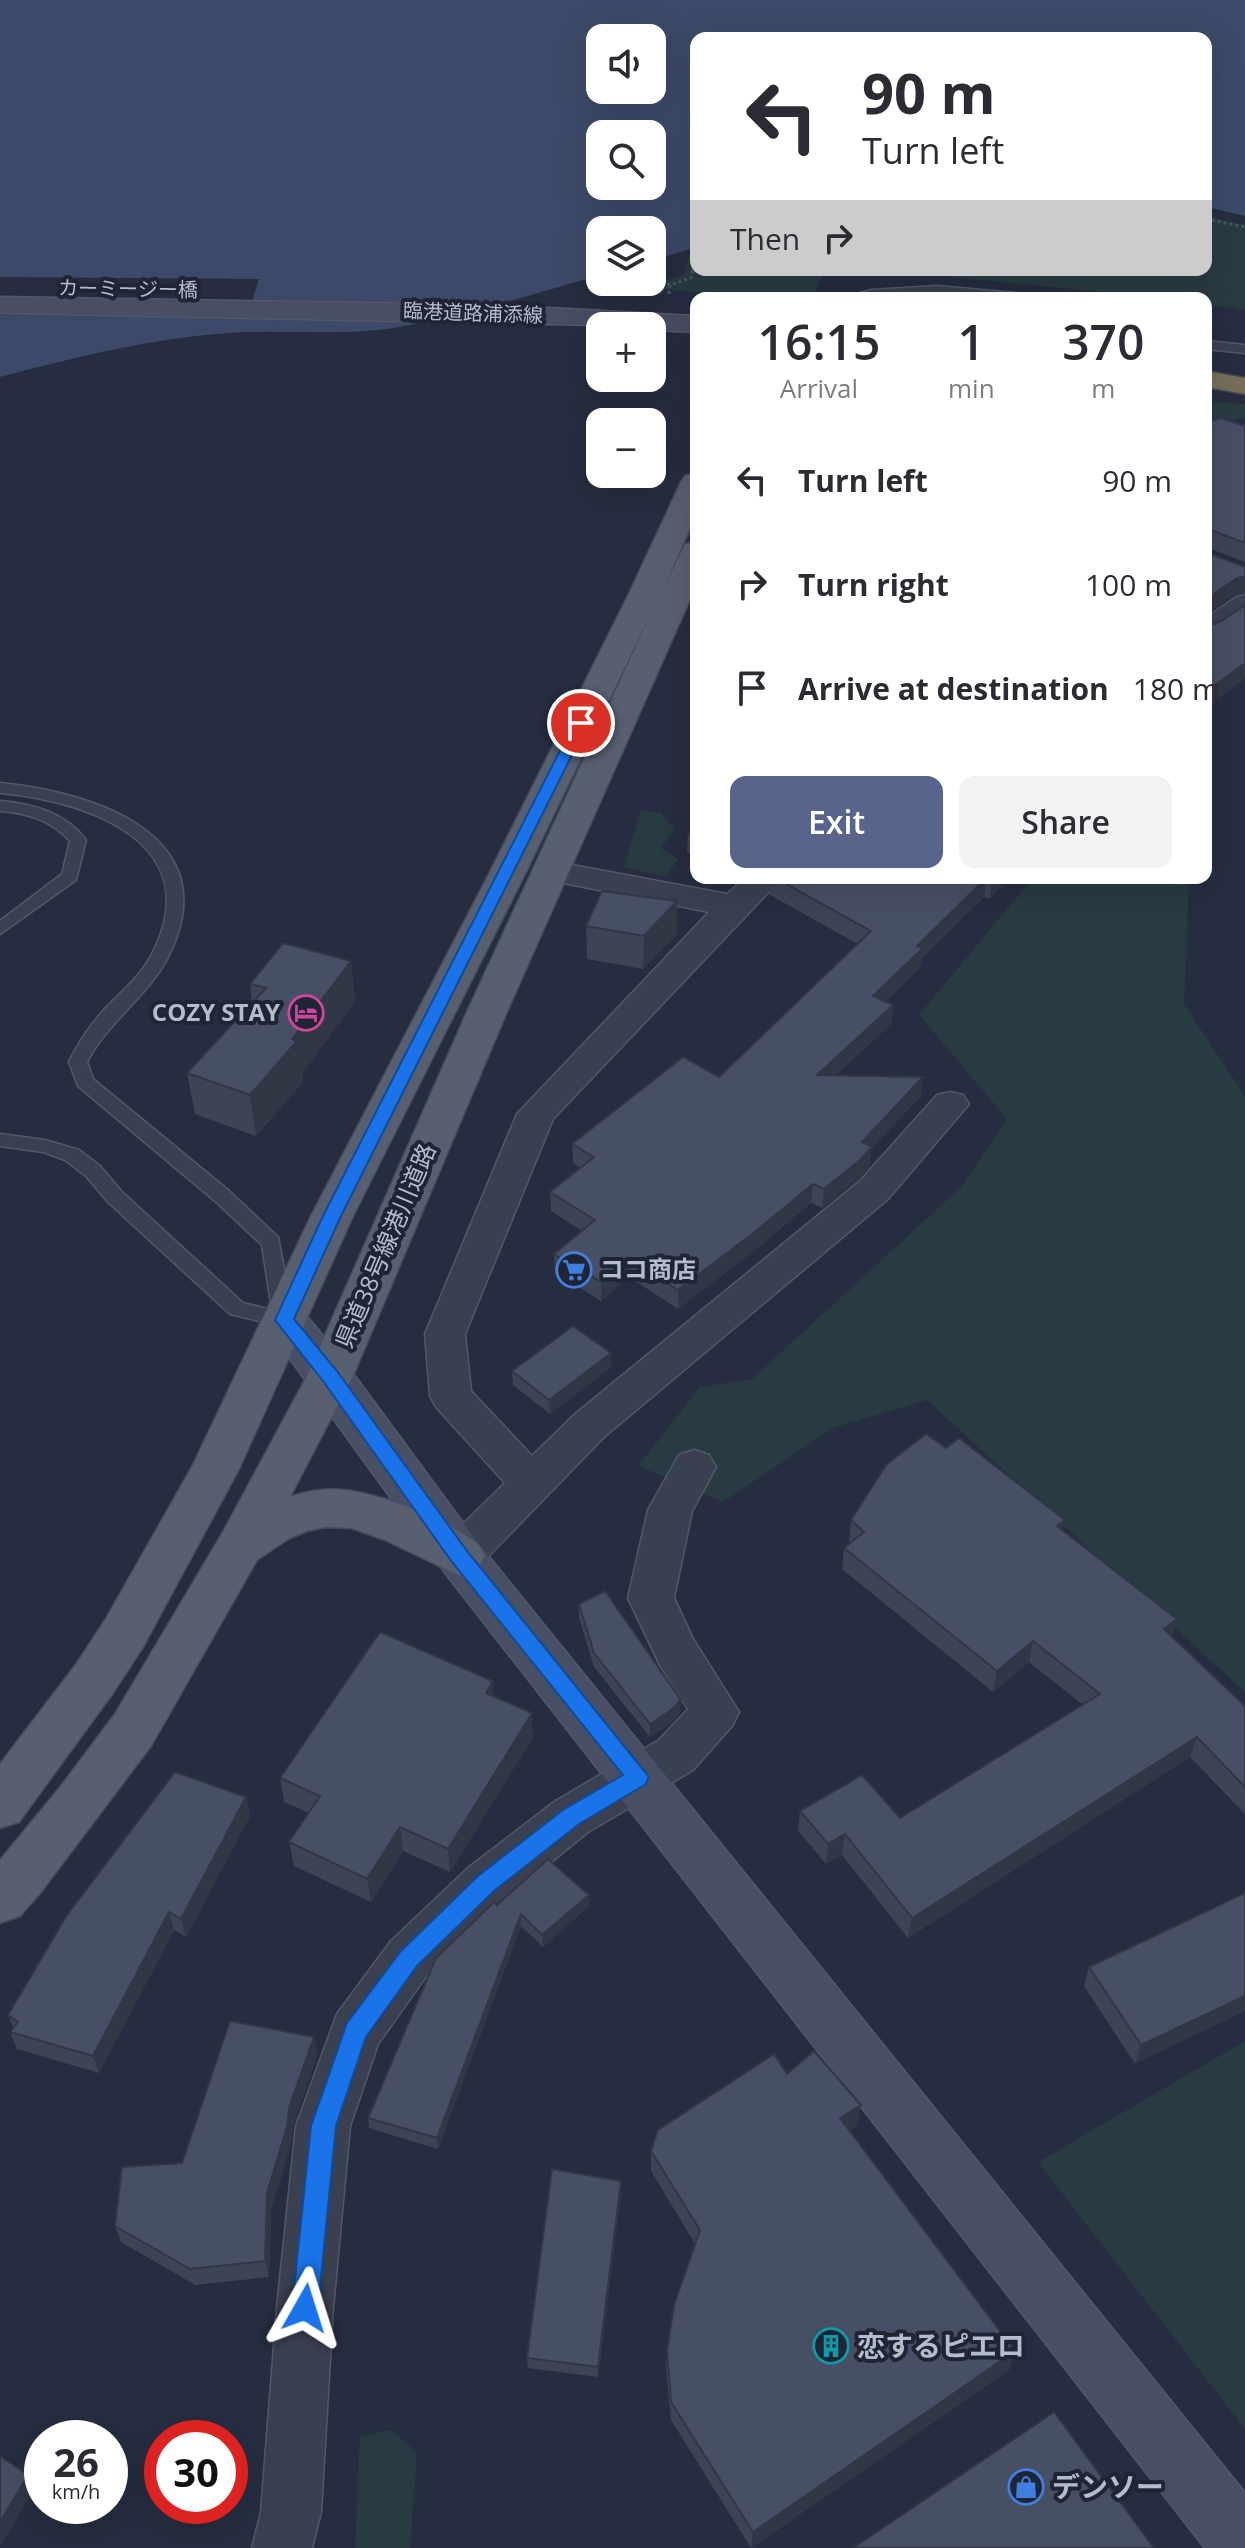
<!DOCTYPE html>
<meta charset="utf-8">
<style>
:root{--surface:#fff;--page:#f2f2f3;--text:#2b2b33;--muted:#7c7c81;--accent:#58648b}
body{margin:0;font-family:"Open Sans","Noto Sans JP",sans-serif;background:var(--page);color:var(--text);height:100vh;display:flex;flex-direction:column;font-size:30px;white-space:nowrap}
*{box-sizing:border-box;margin:0}
p{font-size:26px;color:var(--muted)}
.icon{flex:none;width:44px;height:44px;fill:none;stroke:currentColor;stroke-width:2;stroke-linecap:round;stroke-linejoin:round}
.map{position:relative;flex:1;overflow:hidden}
.panel{position:absolute;left:690px;top:292px;width:522px;height:592px;display:flex;flex-direction:column;background:var(--surface);border-radius:16px;box-shadow:0 8px 32px #0002}
.panel>*{flex:none}
.guide{position:absolute;left:690px;top:32px;width:522px;height:244px;border-radius:16px;box-shadow:0 8px 32px #0002;background:#fff;color:var(--text);overflow:hidden}
.buttons{position:absolute;left:586px;top:24px;display:grid;gap:16px}
.buttons a{display:grid;place-items:center;width:80px;height:80px;border-radius:16px;background:var(--surface);box-shadow:0 8px 32px #0002;font-size:40px}
.speed{position:absolute;left:24px;top:2420px;display:flex;gap:16px;font-size:40px;font-weight:700;text-align:center}
.speed>*{display:grid;place-content:center;width:104px;height:104px;border-radius:50%;background:var(--surface);box-shadow:0 8px 32px #0002;line-height:1}
.speed small{font-size:20px;font-weight:400}
.speed .limit{border:12px solid #d22;background:#fff;color:#111}
.pin{position:absolute;display:grid;place-items:center;width:68px;height:68px;color:#fff;margin:-34px;border:4px solid #fff;border-radius:50%;box-shadow:0 2px 8px #0007}
.me{position:absolute;width:88px;margin:-44px;rotate:6deg;stroke-linejoin:round;filter:drop-shadow(0 0 6px #0008)}
.turn{display:flex;align-items:center;gap:28px;height:168px;padding:0 40px;font-size:36px}
.turn .icon{width:104px;height:104px;stroke-width:2.5}
.turn b{display:block;font-size:56px;line-height:68px}
.then{display:flex;align-items:center;height:76px;padding:0 40px;background:#0003;gap:16px;font-size:30px}
.eta{display:flex;justify-content:space-evenly;align-items:center;height:136px;text-align:center}
.eta b{font-size:48px;font-weight:600;line-height:56px}
.primary-button{display:flex;gap:16px;margin-top:auto;padding:16px 40px}
.primary-button a{flex:1;height:92px;border-radius:16px;background:var(--accent);color:#fff;font-size:32px;font-weight:600;line-height:92px;text-align:center}
.primary-button a+a{background:var(--page);color:var(--text)}
ul{padding:0;list-style:none}
li{display:flex;align-items:center;gap:24px;height:104px;padding:0 40px}
li div{flex:1}
li b{display:block;font-size:30px}
li em{font-style:normal}
.map>svg:first-child{display:block}
.green{fill:#283b41}
.water{fill:#3c4968;fill-rule:evenodd}
.pier{fill:#262d40}
.lines{fill:none;stroke-linecap:round;stroke-linejoin:round}
.lane-casing{stroke:#525867;stroke-width:3}
.street-casing{stroke:#525867;stroke-width:3}
.secondary-casing{stroke:#525867;stroke-width:3}
.primary-casing{stroke:#444959;stroke-width:3}
.highway-casing{stroke:#424857;stroke-width:3}
.path{stroke:#46585e;stroke-width:3;stroke-dasharray:3 3;stroke-linecap:butt}
.lane{fill:#3a4050;fill-rule:evenodd}
.street{fill:#3a4050;fill-rule:evenodd}
.secondary{fill:#484e63;fill-rule:evenodd}
.primary{fill:#585f70;fill-rule:evenodd}
.highway{fill:#766e57;fill-rule:evenodd}
.wall{fill:#3d4456}
.shaded-wall{fill:#323746}
.building{fill:#474f64;stroke:#323746;stroke-width:2}
.route{fill:#1a73e8;stroke:#114b97;stroke-width:2}
.labels{text-anchor:middle;stroke-width:8;stroke-linejoin:round;paint-order:stroke}
.far-street-label{font-size:20px;fill:#b7bcca;stroke:#1f2535}
.poi-label{font-size:24px;font-weight:bold;fill:#b7bcca;stroke:#1f2535;text-anchor:end}
.street-label{font-size:24px;fill:#b7bcca;stroke:#1f2535}
.near-poi-label{font-size:28px;font-weight:bold;fill:#b7bcca;stroke:#1f2535;text-anchor:start}
</style>
<div class="map">
<svg width="1245" height="2548" viewBox="0 0 1245 2548">
<rect width="100%" height="100%" fill="#262d40"/>
<g class="green">
<polygon points="1206,216 1245,225 1245,310 1206,304 1206,298 1161,298 930,275 832,270 1206,270"/>
<polygon points="696,253 696,270 825,270 813,298 718,298 718,294 640,288 685,274 688,256"/>
<polygon points="1206,401 1245,404 1245,418 1206,424"/>
<polygon points="641,810 661,813 674,829 661,848 678,859 666,877 624,867"/>
<polygon points="1033,878 1189,878 1184,1004 1245,1096 1245,1692 927,1400 833,1428 723,1502 638,1466 700,1387 752,1379 961,1187 1007,1119 919,1015"/>
<polygon points="1245,2041 1245,2429 1038,2162"/>
<polygon points="391,2430 417,2453 410,2548 355,2548 360,2436"/>
</g>
<path class="water" d="M 0,0 L 1245,0 L 1245,216 L 1206,207 L 1206,38 L 696,38 L 696,247 L 652,261 L 652,230 L 600,230 L 600,275 C 534,294 467,315 399,327 C 342,337 285,329 228,333 C 149,339 76,357 0,377 ZM 600,38 L 652,38 L 652,90 L 600,90 ZM 600,134 L 652,134 L 652,186 L 600,186 Z"/>
<polygon class="pier" points="0,277 259,279 247,318 0,315"/>
<g class="lines">
<defs>
<g id="lane">
<polygon points="937,286 1027,294 1033,298 915,293 843,298 871,290"/>
<polygon points="1206,341 1245,345 1245,353 1206,349"/>
<path d="M 0,783 C 93,792 228,835 169,955 C 149,996 108,1021 87,1062 L 93,1079 L 229,1191 L 278,1237 L 294,1320 L 291,1325 L 284,1327 L 230,1314 L 108,1202 L 86,1176 L 65,1160 L 43,1152 L 0,1146 L 0,1134 L 45,1140 L 79,1150 L 100,1166 L 122,1192 L 243,1303 L 272,1310 L 262,1245 L 215,1201 L 78,1086 L 69,1062 C 78,1043 89,1027 103,1011 C 119,994 140,977 151,956 C 210,843 89,801 0,793 Z"/>
<path d="M 0,801 C 33,804 65,812 86,840 L 76,880 L 0,934 L 0,921 L 62,874 L 70,841 C 51,820 27,813 0,811 Z"/>
</g>
<g id="street">
<polygon points="1245,595 1245,617 1216,637 1206,640 1206,618 1235,598"/>
<polygon points="551,861 727,894 745,878 782,878 553,1119 465,1334 471,1391 532,1456 574,1415 860,1181 937,1095 950,1092 963,1095 969,1104 888,1199 604,1437 476,1569 460,1574 444,1569 438,1556 444,1543 505,1483 436,1407 430,1396 425,1334 517,1114 709,912 539,878 534,871 539,864"/>
<polygon points="694,1450 709,1455 716,1467 692,1511 674,1598 693,1639 739,1712 732,1726 693,1770 588,1832 504,1900 427,1975 378,2044 350,2126 333,2308 321,2512 312,2548 252,2548 261,2512 277,2308 296,2126 337,2014 391,1941 468,1868 554,1802 659,1740 688,1709 660,1665 628,1598 648,1510 679,1455"/>
</g>
<g id="secondary">
<polygon points="0,297 492,305 696,316 696,332 652,330 652,326 0,313"/>
<polygon points="284,1304 300,1308 346,1364 477,1542 1245,2493 1245,2548 1205,2548 443,1570 262,1320 268,1308"/>
</g>
<path id="primary" d="M 696,473 L 696,515 L 664,587 L 685,544 L 696,542 L 696,586 L 506,1014 L 353,1376 L 290,1497 C 310,1490 331,1487 352,1491 C 389,1497 444,1519 474,1541 C 479,1544 482,1550 485,1556 L 477,1570 L 460,1576 L 385,1540 L 351,1528 L 325,1527 L 307,1531 L 288,1539 L 257,1560 L 151,1746 L 41,1892 L 20,1916 L 0,1923 L 0,1860 L 61,1786 L 115,1714 L 223,1532 L 307,1376 L 466,1014 L 655,605 L 525,874 L 353,1216 L 239,1469 L 143,1647 L 113,1693 L 19,1822 L 0,1828 L 0,1764 L 77,1663 L 107,1617 L 193,1465 L 311,1216 L 489,874 L 627,598 L 681,482 L 685,476 Z"/>
<polygon id="highway" points="1206,371 1245,378 1245,394 1206,387"/>
</defs>
<use href="#lane" class="lane-casing"/>
<use href="#street" class="street-casing"/>
<use href="#secondary" class="secondary-casing"/>
<use href="#primary" class="primary-casing"/>
<use href="#highway" class="highway-casing"/>
<g class="path">
<polyline points="1206,219 1245,227"/>
<polyline points="652,274 670,285"/>
<polyline points="669,294 670,285 691,278 696,256"/>
</g>
<use href="#lane" class="lane"/>
<use href="#street" class="street"/>
<use href="#secondary" class="secondary"/>
<use href="#primary" class="primary"/>
<use href="#highway" class="highway"/>
</g>
<g class="wall">
<polygon points="1206,422 1245,426 1245,562 1208,548 1208,553 1245,567 1245,593 1233,596 1207,614 1207,622 1245,678 1206,708"/>
<polygon points="696,828 696,856 687,852 688,833"/>
<polygon points="771,878 1011,878 990,898 984,897 922,958 920,967 885,1002 893,1005 891,1024 836,1075 921,1096 871,1149 870,1166 858,1179 822,1208 811,1203 755,1250 678,1309 629,1277 601,1301 555,1273 554,1254 582,1231 551,1211 550,1192 580,1168 573,1163 572,1144 719,1077 858,944 770,895"/>
<polygon points="586,926 677,934 643,969 587,959"/>
<polygon points="351,961 355,1001 302,1074 303,1082 256,1136 195,1114 187,1073 252,1003 250,984"/>
<polygon points="611,1353 611,1367 550,1414 513,1385 512,1371"/>
<polygon points="851,1520 1063,1530 1177,1619 1172,1637 1245,1706 1245,1814 1190,1757 908,1938 842,1855 826,1864 798,1831 800,1811 900,1818 1083,1705 1029,1662 993,1692 842,1569 844,1548 851,1543 849,1541"/>
<polygon points="579,1604 681,1700 680,1713 669,1725 650,1737 594,1667 579,1618"/>
<polygon points="494,1697 533,1737 450,1872 403,1851 371,1902 294,1866 289,1842 309,1813 284,1802 280,1778"/>
<polygon points="246,1797 250,1816 186,1937 174,1930 99,2073 17,2049 10,2032 13,2028 8,2015"/>
<polygon points="1245,1893 1135,2064 1084,1986 1089,1967"/>
<polygon points="497,1905 589,1906 543,1947 521,1926 438,2149 369,2128 368,2118"/>
<polygon points="318,2054 293,2125 291,2144 271,2210 269,2277 195,2285 121,2242 115,2226 182,2163"/>
<polygon points="787,2074 857,2126 849,2131 1015,2351 1009,2370 751,2548 671,2420 666,2369 667,2351 695,2244 651,2171 651,2151"/>
<polygon points="621,2192 598,2377 528,2368 527,2358"/>
</g>
<g class="shaded-wall">
<polygon points="1245,576 1245,593 1233,596 1206,614 1208,598 1237,578"/>
<polygon points="1245,663 1245,678 1206,708 1206,692"/>
<polygon points="986,878 984,897 922,958 920,967 871,1015 873,996 917,946"/>
<polygon points="994,878 1011,878 990,898 992,880"/>
<polygon points="677,901 677,934 643,969 644,936"/>
<polygon points="351,961 355,1001 302,1074 303,1082 256,1136 250,1095"/>
<polygon points="893,1005 891,1024 815,1094 817,1075"/>
<polygon points="923,1077 921,1096 871,1149 870,1166 858,1179 822,1208 824,1189 862,1142"/>
<polygon points="813,1184 811,1203 755,1250 678,1309 678,1290"/>
<polygon points="630,1258 629,1277 601,1301 601,1282"/>
<polygon points="611,1353 611,1367 550,1414 549,1400"/>
<polygon points="1065,1520 1060,1542 1057,1526"/>
<polygon points="1177,1619 1171,1640 1164,1629"/>
<polygon points="1033,1641 1029,1662 993,1692 997,1671"/>
<polygon points="493,1681 495,1706 486,1693"/>
<polygon points="681,1700 680,1713 669,1725 650,1737 650,1724"/>
<polygon points="532,1713 533,1737 450,1872 448,1849"/>
<polygon points="1197,1737 1190,1757 908,1938 912,1918"/>
<polygon points="246,1797 250,1816 186,1937 181,1919"/>
<polygon points="400,1827 403,1851 371,1902 367,1879"/>
<polygon points="845,1834 842,1855 826,1864 828,1844"/>
<polygon points="589,1895 589,1906 543,1947 542,1935"/>
<polygon points="169,1912 174,1930 99,2073 93,2056"/>
<polygon points="521,1914 521,1926 438,2149 437,2138"/>
<polygon points="1245,1996 1245,2011 1135,2064 1141,2045"/>
<polygon points="314,2037 318,2054 293,2125 291,2144 271,2210 269,2277 265,2261 267,2193 289,2108"/>
<polygon points="861,2105 857,2126 837,2139 840,2118"/>
<polygon points="621,2181 621,2192 598,2377 598,2367"/>
<polygon points="1015,2351 1009,2370 751,2548 753,2532"/>
<polygon points="28,2475 35,2488 0,2547 0,2522"/>
</g>
<g class="building">
<polygon points="1221,418 1245,426 1245,543 1208,529 1208,553 1245,567 1245,576 1237,578 1208,598 1207,622 1210,625 1221,621 1245,605 1245,663 1206,692 1206,422"/>
<polygon points="696,828 696,837 688,833"/>
<polygon points="775,878 986,878 917,946 923,948 873,996 893,1005 817,1075 923,1077 862,1142 872,1147 860,1160 824,1189 813,1184 756,1231 678,1290 630,1258 601,1282 554,1254 595,1220 550,1192 594,1157 572,1144 683,1057 719,1077 871,931"/>
<polygon points="602,891 677,901 644,936 586,926"/>
<polygon points="283,943 351,961 292,1039 297,1041 250,1095 187,1073 266,988 250,984"/>
<polygon points="573,1326 611,1353 549,1400 512,1371"/>
<polygon points="926,1434 946,1448 959,1438 1065,1520 1057,1526 1177,1619 1164,1629 1245,1706 1245,1787 1197,1737 912,1918 845,1834 828,1844 800,1811 862,1775 900,1818 1100,1694 1033,1641 997,1671 844,1548 864,1532 851,1520 886,1465"/>
<polygon points="605,1591 681,1700 670,1711 650,1724 594,1653 579,1604"/>
<polygon points="380,1632 493,1681 486,1693 532,1713 448,1849 400,1827 367,1879 289,1842 320,1796 280,1778"/>
<polygon points="175,1772 246,1797 181,1919 169,1912 93,2056 10,2032 18,2022 8,2015 67,1915"/>
<polygon points="548,1859 589,1895 542,1935 521,1914 437,2138 368,2118 436,1958 494,1902 497,1905"/>
<polygon points="1245,1893 1245,1996 1141,2045 1089,1967"/>
<polygon points="230,2021 314,2037 289,2108 287,2127 267,2193 265,2261 190,2269 115,2226 122,2167 182,2163"/>
<polygon points="814,2051 861,2105 840,2118 1015,2351 753,2532 671,2402 667,2351 674,2305 700,2230 651,2151 658,2130 774,2054 787,2074"/>
<polygon points="552,2169 621,2181 598,2367 527,2358"/>
<polygon points="1054,2412 1154,2548 853,2548"/>
<polygon points="0,2456 28,2475 0,2522"/>
</g>
<polygon class="route" points="581,719 588,723 341,1216 294,1319 337,1371 467,1551 649,1777 646,1784 579,1824 494,1891 417,1966 366,2037 336,2126 318,2308 314,2317 305,2321 296,2317 292,2308 311,2126 347,2023 401,1951 478,1876 563,1810 623,1775 452,1562 323,1381 275,1320 323,1216 574,723"/>
<defs>
<symbol id="hotel-ring" viewBox="-11 -11 22 22"><circle r="9.5" fill="#1f2535" stroke="#d1479c" stroke-width="1.5"/><path d="M-6-4.5h1.5V1H6V5H4.5V3h-9V5H-6ZM-4 0a1.8 1.8 0 1 1 3.6 0ZM.5 0V-2.5h3Q6-2.5 6 0Z" fill="#d1479c"/></symbol>
<symbol id="supermarket-ring" viewBox="-11 -11 22 22"><circle r="9.5" fill="#1f2535" stroke="#3f7fe0" stroke-width="1.5"/><path d="M-6-5.5h2.5l.6 2H6L4.5 2H-2.5L-4.4-4H-6ZM-1.5 3.2a1.3 1.3 0 1 0 .1 0ZM3 3.2a1.3 1.3 0 1 0 .1 0Z" fill="#3f7fe0"/></symbol>
<symbol id="building-ring" viewBox="-11 -11 22 22"><circle r="9.5" fill="#1f2535" stroke="#0f9aa8" stroke-width="1.5"/><path d="M-4-6H4V6H1V3H-1V6H-4ZM-2.5-4.3h1.7v1.8h-1.7ZM.8-4.3h1.7v1.8H.8ZM-2.5-1h1.7V.8h-1.7ZM.8-1h1.7V.8H.8Z" fill="#0f9aa8"/></symbol>
<symbol id="shop-ring" viewBox="-11 -11 22 22"><circle r="9.5" fill="#1f2535" stroke="#3f7fe0" stroke-width="1.5"/><path d="M-5-2.5h2.3a2.7 3.5 0 0 1 5.4 0H5L5.5 6h-11ZM-1.5-2.5h3a1.5 2.3 0 0 0-3 0Z" fill="#3f7fe0"/></symbol>
</defs>
<g fill-rule="evenodd">
<use href="#hotel-ring" x="286" y="993" width="40" height="40"/>
<use href="#supermarket-ring" x="554" y="1250" width="40" height="40"/>
<use href="#building-ring" x="811" y="2326" width="40" height="40"/>
<use href="#shop-ring" x="1006" y="2467" width="40" height="40"/>
</g>
<g class="labels">
<g class="far-street-label">
<text transform="translate(128 289) rotate(1)" y="7">カーミージー橋</text>
<text transform="translate(473 313) rotate(2)" y="7">臨港道路浦添線</text>
</g>
<g class="poi-label">
<text x="280" y="1021">COZY STAY</text>
<text x="600" y="1278" text-anchor="start">ココ商店</text>
</g>
<g class="street-label">
<text transform="translate(386 1246) rotate(-67)" y="8">県道38号線港川道路</text>
</g>
<g class="near-poi-label">
<text x="857" y="2356">恋するピエロ</text>
<text x="1052" y="2497">デンソー</text>
</g>
</g>
</svg>
<div class="buttons">
<a><svg class="icon" aria-label="sound" viewBox="0 0 24 24"><path d="M4 9h4l5-4v14l-5-4H4zM17 9q2 3 0 6"/></svg></a>
<a><svg class="icon" aria-label="search" viewBox="0 0 24 24"><circle cx="10" cy="10" r="6"/><path d="M15 15l6 6"/></svg></a>
<a><svg class="icon" aria-label="layers" viewBox="0 0 24 24"><path d="M12 4l9 5-9 5-9-5zM3 14l9 5 9-5"/></svg></a>
<a>+</a>
<a>−</a>
</div>
<div class="speed"><div>26<small>km/h</small></div><div class="limit">30</div></div>
<div class="pin" style="left:581px;top:723px;background:#d93025"><svg class="icon" aria-label="arrive" viewBox="0 0 24 24"><path d="M6 21V4h12l-3 4 3 4H6"/></svg></div>
<svg class="me" style="left:305px;top:2308px" viewBox="-20 -20 40 40"><path d="M0-17L14 15 0 8-14 15z" fill="#1a73e8" stroke="#fff" stroke-width="4"/></svg>
<div class="guide">
<div class="turn"><svg class="icon" aria-label="left" viewBox="0 0 24 24"><path d="M17 20v-9H6M10 6l-5 5 5 5"/></svg><div><b>90 m</b>Turn left</div></div>
<div class="then">Then<svg class="icon" aria-label="right" viewBox="0 0 24 24"><path d="M7 20v-9h11M14 6l5 5-5 5"/></svg></div>
</div>
<section class="panel">
<div class="eta">
<div><b>16:15</b><p>Arrival</p></div>
<div><b>1</b><p>min</p></div>
<div><b>370</b><p>m</p></div>
</div>
<ul>
<li><svg class="icon" aria-label="left" viewBox="0 0 24 24"><path d="M17 20v-9H6M10 6l-5 5 5 5"/></svg><div><b>Turn left</b></div><em>90 m</em></li>
<li><svg class="icon" aria-label="right" viewBox="0 0 24 24"><path d="M7 20v-9h11M14 6l5 5-5 5"/></svg><div><b>Turn right</b></div><em>100 m</em></li>
<li><svg class="icon" aria-label="arrive" viewBox="0 0 24 24"><path d="M6 21V4h12l-3 4 3 4H6"/></svg><div><b>Arrive at destination</b></div><em>180 m</em></li>
</ul>
<div class="primary-button"><a>Exit</a><a>Share</a></div>
</section>
</div>
